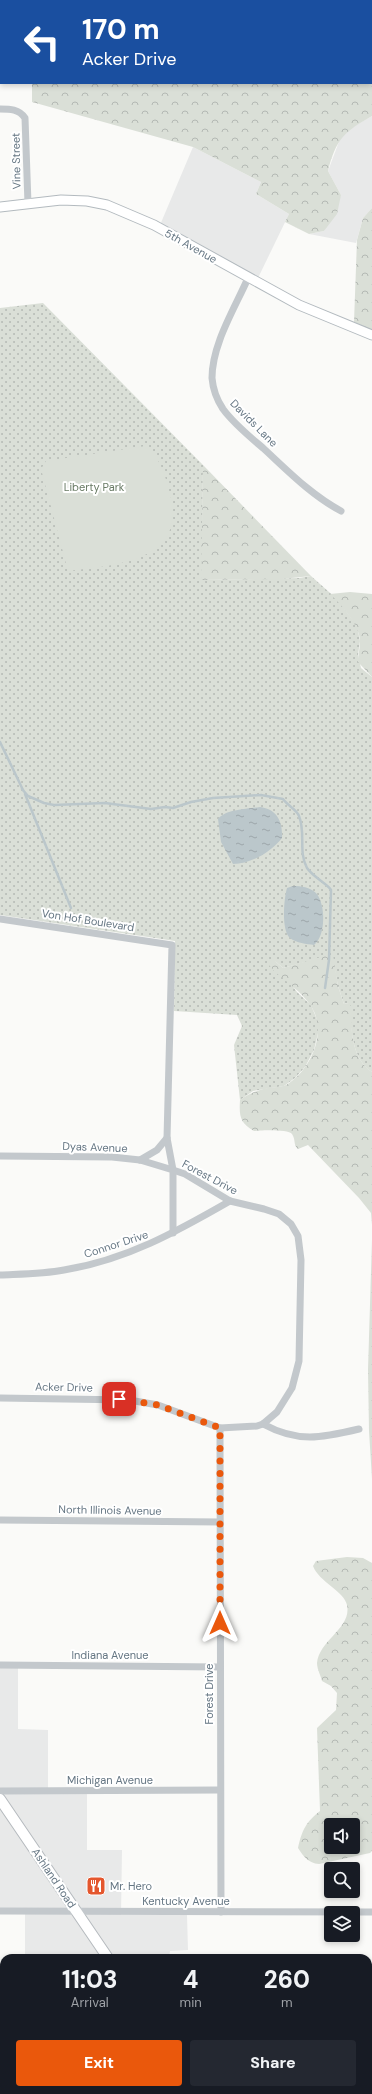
<!DOCTYPE html>
<style>
:root{--surface:#171b24;--page:#242831;--text:#f1f3f6;--muted:#9ea1a6;--accent:#ea580c}
body{margin:0;font-family:"DM Sans",sans-serif;background:var(--page);color:var(--text);height:100vh;display:flex;flex-direction:column;font-size:15px;white-space:nowrap}
*{box-sizing:border-box;margin:0}
p{font-size:13px;color:var(--muted)}
.icon{flex:none;width:22px;height:22px;fill:none;stroke:currentColor;stroke-width:2;stroke-linecap:round;stroke-linejoin:round}
.map{position:relative;flex:1;overflow:hidden}
.side{position:absolute;left:0px;top:1954px;width:372px;height:140px;display:flex;flex-direction:column;background:var(--surface);border-radius:12px 12px 0 0;box-shadow:0 2px 6px #0003}
.side>*{flex:none}
.top-card{position:absolute;left:0px;top:0px;width:372px;height:84px;box-shadow:0 2px 6px #0003;background:#1a4fa0;color:#fff;overflow:hidden}
.controls{position:absolute;left:324px;top:1818px;display:grid;gap:8px}
.controls a{display:grid;place-items:center;width:36px;height:36px;border-radius:4px;background:var(--surface);box-shadow:0 2px 6px #0003;font-size:20px}
.pin{position:absolute;display:grid;place-items:center;width:34px;height:34px;color:#fff;margin:-17px;border-radius:8px;box-shadow:0 2px 6px #0006}
.me{position:absolute;width:44px;margin:-22px;rotate:0deg;stroke-linejoin:round;filter:drop-shadow(0 0 3px #0008)}
.turn{display:flex;align-items:center;gap:14px;height:84px;padding:0 16px;font-size:18px}
.turn .icon{width:52px;height:52px;stroke-width:2.5}
.turn b{display:block;font-size:28px;line-height:34px}
.eta{display:flex;justify-content:space-evenly;align-items:center;height:68px;text-align:center}
.eta b{font-size:24px;font-weight:800;line-height:28px}
.primary-button{display:flex;gap:8px;margin-top:auto;padding:8px 16px}
.primary-button a{flex:1;height:46px;border-radius:4px;background:var(--accent);color:#fff;font-size:16px;font-weight:800;line-height:46px;text-align:center}
.primary-button a+a{background:var(--page);color:var(--text)}
.map>svg:first-child{display:block}
.built{fill:#e8e9e9}
.grass{fill:url(#grass-dots)}
.forest{fill:url(#forest-crowns);fill-rule:evenodd}
.garden{fill:#dadfd7}
.water{fill:url(#water-ripples)}
.lines{fill:none;stroke-linecap:round;stroke-linejoin:round}
.stream{stroke:#bbc7cb;stroke-width:2.5}
.secondary-casing{stroke:#b3babf;stroke-width:11}
.primary-casing{stroke:#b5babe;stroke-width:12}
.street{stroke:#c3c8cc;stroke-width:7}
.secondary{stroke:#fff;stroke-width:9}
.primary{stroke:#fff;stroke-width:10}
.route{stroke:#ea580c;stroke-width:7;stroke-dasharray:0 12.6}
.labels{text-anchor:middle;stroke-width:4;stroke-linejoin:round;paint-order:stroke}
.street-label{font-size:11px;fill:#657683;stroke:#fff}
.park-label{font-size:11px;fill:#687a64;stroke:#fff}
.poi-label{font-size:11px;fill:#657683;stroke:#fff;text-anchor:start}
</style>
<div class="map">
<svg width="372" height="2094" viewBox="0 0 372 2094">
<defs>
<pattern id="grass-dots" width="8" height="8" patternUnits="userSpaceOnUse"><rect width="8" height="8" fill="#dadfd7"/><path d="M2 2h.1M6 6h.1" fill="none" stroke="#b4b9b4" stroke-width="1.8" stroke-linecap="round"/></pattern>
<pattern id="forest-crowns" width="20" height="18" patternUnits="userSpaceOnUse"><rect width="20" height="18" fill="#dadfd7"/><path d="M2 6a3 3 0 1 1 6 0M12 15a3 3 0 1 1 6 0" fill="none" stroke="#b4b9b4"/></pattern>
<pattern id="water-ripples" width="26" height="14" patternUnits="userSpaceOnUse"><rect width="26" height="14" fill="#bbc7cb"/><path d="M2 4q2-2 4 0t4 0M15 11q2-2 4 0t4 0" fill="none" stroke="#9ca6aa"/></pattern>
</defs>
<rect width="100%" height="100%" fill="#fafaf8"/>
<g class="built">
<polygon points="372,116 372,208 363,218 356,243 309,234 324,231 341,195 328,171 340,139 353,127"/>
<polygon points="193,147 261,182 256,194 289,214 258,278 160,225"/>
<polygon points="0,1668 18,1668 18,1729 48,1730 48,1793 87,1793 87,1850 122,1850 121,1915 187,1915 188,1950 170,1951 169,1958 25,1958 25,1914 0,1914"/>
<polygon points="372,2033 372,2094 72,2094 72,2090 368,2090 368,2034"/>
</g>
<path class="grass" d="M 43,303 L 203,465 L 202,580 L 299,578 L 311,576 L 338,600 L 357,626 L 360,641 L 358,655 L 361,668 L 372,677 L 372,1072 C 350,1058 352,1026 348,1003 L 344,1004 L 338,986 L 332,955 L 283,968 L 275,961 L 297,992 L 311,1005 L 318,1022 L 318,1033 L 314,1050 L 305,1067 L 295,1078 L 284,1086 L 253,1091 L 240,1100 L 234,1045 L 242,1026 L 237,1015 L 174,1011 L 175,941 L 0,915 L 0,308 Z"/>
<g class="forest">
<path d="M 33,0 L 372,0 L 372,116 C 344,132 336,139 328,171 L 341,195 L 337,214 L 324,231 L 309,234 L 285,222 L 289,214 L 256,194 L 261,182 L 193,147 L 32,102 L 32,83 L 371,83 L 371,1 Z"/>
<polygon points="372,208 372,330 354,322 357,240 363,218"/>
<polygon points="203,465 311,576 282,579 201,580"/>
<path d="M 350,592 L 372,594 L 372,677 L 358,662 C 358,655 360,648 360,641 C 360,626 341,604 330,594 Z"/>
<path d="M 328,955 L 333,955 L 338,986 L 344,1004 L 348,1003 L 351,1006 C 351,1029 351,1058 372,1072 L 372,1225 L 371,1213 L 359,1198 L 308,1145 L 298,1149 C 293,1145 296,1140 292,1134 C 289,1129 260,1130 254,1131 C 240,1123 239,1116 240,1100 C 249,1094 257,1090 268,1088 C 273,1087 281,1087 286,1085 C 311,1070 328,1032 311,1006 C 302,992 285,981 273,970 L 269,965 L 271,961 L 275,961 L 283,968 Z"/>
<polygon points="372,1239 372,1479 369,1431 368,1370"/>
<path d="M 347,1557 L 363,1558 L 372,1563 L 372,1851 L 370,1853 L 319,1864 C 308,1863 304,1857 298,1848 C 302,1830 306,1822 320,1811 L 317,1728 L 336,1710 L 337,1693 L 331,1686 L 322,1681 C 321,1676 317,1669 317,1663 C 319,1640 352,1628 347,1605 C 344,1591 319,1582 313,1566 L 316,1561 ZM 331,1825 L 353,1825 L 353,1847 L 331,1847 Z"/>
</g>
<path class="garden" d="M 146,446 C 161,459 165,475 170,494 C 188,562 115,565 68,571 L 41,469 L 46,461 Z"/>
<g class="water">
<path d="M 260,807 C 277,809 283,822 282,838 C 271,852 251,864 233,864 L 221,842 L 218,819 C 226,809 248,809 260,807 Z"/>
<path d="M 293,886 C 301,886 310,887 316,893 C 326,904 326,936 314,945 C 307,944 296,943 290,938 C 281,930 284,898 287,888 Z"/>
</g>
<g class="lines">
<g class="stream">
<polyline points="0,742 23,790"/>
<path d="M 22,789 L 28,796 L 44,803 L 54,805 L 105,803 L 151,809 L 165,807 L 173,808 L 191,802 L 213,798 L 261,795 L 283,799 C 287,805 297,810 299,816 C 306,833 298,852 307,868 C 313,877 329,885 331,890 L 329,960 L 325,988"/>
<polyline points="25,794 71,908"/>
</g>
<defs>
<polyline id="secondary" points="0,207 61,200 87,201 107,205 154,225 299,305 372,335"/>
<g id="primary">
<polyline points="0,1799 108,1958"/>
<polyline points="199,2090 202,2094"/>
</g>
</defs>
<use href="#secondary" class="secondary-casing"/>
<use href="#primary" class="primary-casing"/>
<g class="street">
<path d="M 0,109 C 10,109 19,109 25,118 L 28,204"/>
<path d="M 248,278 C 235,308 212,344 212,378 C 213,390 217,400 223,409 C 234,424 249,436 263,448 C 287,470 311,495 341,511"/>
<polyline points="0,919 172,945 167,1138 173,1170 185,1174 230,1201 264,1209 279,1214 291,1224 298,1236 301,1260 299,1361 292,1388 277,1412 263,1424 257,1426 220,1428 158,1405 129,1400 0,1398"/>
<polyline points="0,1156 112,1157 140,1160 173,1170 173,1233"/>
<polyline points="140,1160 157,1150 167,1138"/>
<path d="M 0,1275 C 21,1274 43,1274 64,1270 C 126,1260 176,1232 230,1201"/>
<path d="M 263,1424 C 298,1443 321,1438 359,1429"/>
<polyline points="220,1428 221,1912"/>
<polyline points="0,1520 220,1522"/>
<polyline points="0,1665 220,1667"/>
<polyline points="0,1791 220,1790"/>
<polyline points="0,1911 372,1912"/>
<polyline points="368,2030 372,2029"/>
<polyline points="0,2032 4,2032"/>
</g>
<use href="#secondary" class="secondary"/>
<use href="#primary" class="primary"/>
</g>
<g class="lines">
<polyline class="route" points="119,1399 158,1405 220,1428 220,1623"/>
</g>
<defs>
<symbol id="restaurant-square" viewBox="-11 -11 22 22"><rect x="-9" y="-9" width="18" height="18" rx="4" fill="#e4572e" stroke="#fff"/><path d="M-5-6h1v4h1v-4h1v4h1v-4h1v5L-1.5 .5V6h-2V.5L-5-1ZM5-6V6H3V1.5H1.5Q1.5-4 5-6Z" fill="#fff"/></symbol>
</defs>
<g fill-rule="evenodd">
<use href="#restaurant-square" x="85" y="1875" width="22" height="22"/>
</g>
<g class="labels">
<g class="street-label">
<text transform="translate(16 161) rotate(-91)" y="4">Vine Street</text>
<text transform="translate(191 246) rotate(29)" y="4">5th Avenue</text>
<text transform="translate(254 423) rotate(45)" y="4">Davids Lane</text>
<text transform="translate(88 920) rotate(9)" y="4">Von Hof Boulevard</text>
<text transform="translate(95 1147) rotate(2)" y="4">Dyas Avenue</text>
<text transform="translate(210 1177) rotate(28)" y="4">Forest Drive</text>
<text transform="translate(116 1244) rotate(-18)" y="4">Connor Drive</text>
<text transform="translate(64 1387) rotate(1)" y="4">Acker Drive</text>
<text transform="translate(110 1510) rotate(1)" y="4">North Illinois Avenue</text>
<text x="110" y="1659">Indiana Avenue</text>
<text transform="translate(209 1694) rotate(-90)" y="4">Forest Drive</text>
<text x="110" y="1784">Michigan Avenue</text>
<text transform="translate(54 1878) rotate(56)" y="4">Ashland Road</text>
<text x="186" y="1905">Kentucky Avenue</text>
</g>
<g class="park-label">
<text x="94" y="491">Liberty Park</text>
</g>
<g class="poi-label">
<text x="110" y="1890">Mr. Hero</text>
</g>
</g>
</svg>
<div class="controls">
<a><svg class="icon" aria-label="sound" viewBox="0 0 24 24"><path d="M4 9h4l5-4v14l-5-4H4zM17 9q2 3 0 6"/></svg></a>
<a><svg class="icon" aria-label="search" viewBox="0 0 24 24"><circle cx="10" cy="10" r="6"/><path d="M15 15l6 6"/></svg></a>
<a><svg class="icon" aria-label="layers" viewBox="0 0 24 24"><path d="M12 4l9 5-9 5-9-5zM3 14l9 5 9-5"/></svg></a>
</div>
<div class="pin" style="left:119px;top:1399px;background:#d93025"><svg class="icon" aria-label="arrive" viewBox="0 0 24 24"><path d="M6 21V4h12l-3 4 3 4H6"/></svg></div>
<svg class="me" style="left:220px;top:1623px" viewBox="-20 -20 40 40"><path d="M0-17L14 15 0 8-14 15z" fill="#ea580c" stroke="#fff" stroke-width="4"/></svg>
<div class="top-card">
<div class="turn"><svg class="icon" aria-label="left" viewBox="0 0 24 24"><path d="M17 20v-9H6M10 6l-5 5 5 5"/></svg><div><b>170 m</b>Acker Drive</div></div>
</div>
<section class="side">
<div class="eta">
<div><b>11:03</b><p>Arrival</p></div>
<div><b>4</b><p>min</p></div>
<div><b>260</b><p>m</p></div>
</div>
<div class="primary-button"><a>Exit</a><a>Share</a></div>
</section>
</div>
